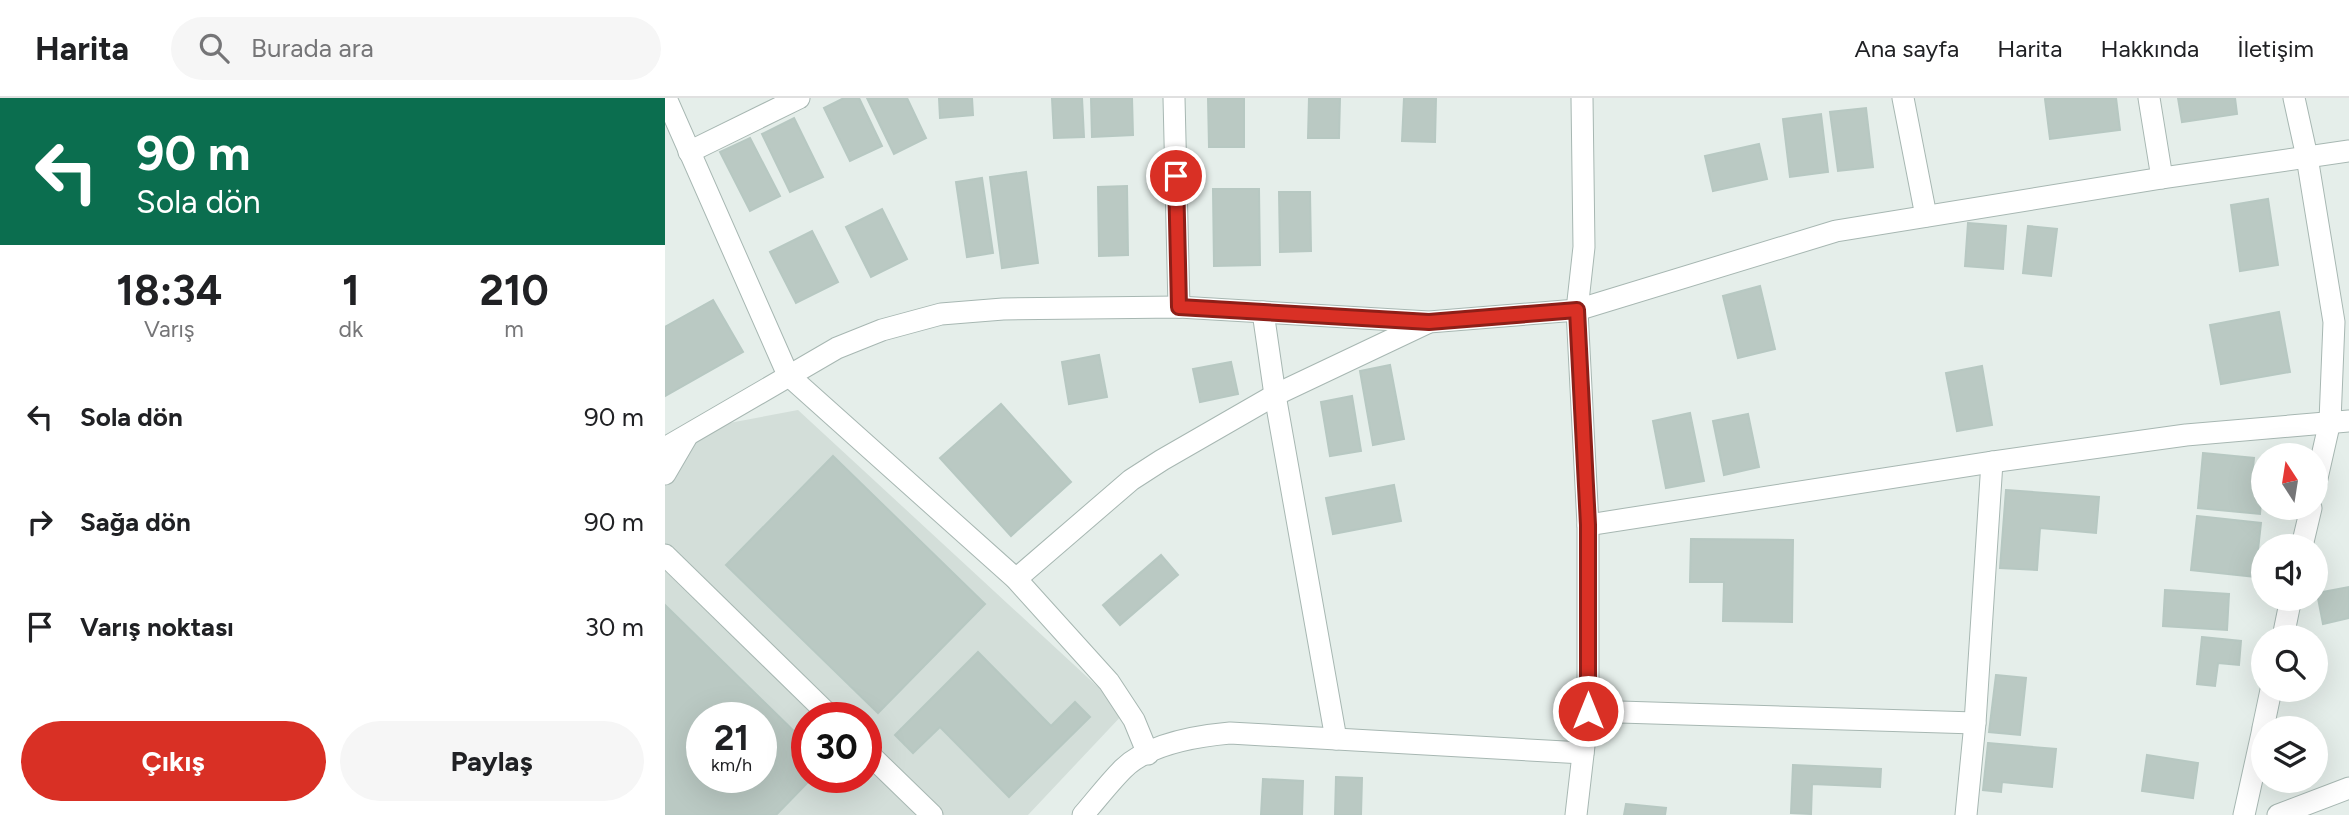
<!DOCTYPE html>
<html lang="tr">
<meta charset="utf-8">
<style>
:root{--surface:#fff;--page:#f6f6f6;--text:#202124;--muted:#757577;--line:#e0e0e0;--accent:#d93025}
body{margin:0;font-family:Figtree,sans-serif;background:var(--page);color:var(--text);height:100vh;display:flex;flex-direction:column;font-size:26px;white-space:nowrap}
*{box-sizing:border-box;margin:0}
p{font-size:23px;color:var(--muted)}
.icon{flex:none;width:38px;height:38px;fill:none;stroke:currentColor;stroke-width:2;stroke-linecap:round;stroke-linejoin:round}
.map{position:relative;flex:1;overflow:hidden}
.panel{display:flex;flex-direction:column;background:var(--surface);width:665px}
.panel>*{flex:none}
.banner{background:#0b6e4f;color:#fff;overflow:hidden}
.needle{width:46px;rotate:348deg}
.controls{position:absolute;left:1586px;top:345px;display:grid;gap:14px}
.controls a{display:grid;place-items:center;width:77px;height:77px;border-radius:50%;background:var(--surface);box-shadow:0 7px 28px #0002;font-size:35px}
.speed{position:absolute;left:21px;top:604px;display:flex;gap:14px;font-size:35px;font-weight:700;text-align:center}
.speed>*{display:grid;place-content:center;width:91px;height:91px;border-radius:50%;background:var(--surface);box-shadow:0 7px 28px #0002;line-height:1}
.speed small{font-size:18px;font-weight:400}
.speed .limit{border:10px solid #d22;background:#fff;color:#111}
.pin{position:absolute;display:grid;place-items:center;width:60px;height:60px;color:#fff;margin:-30px;border:4px solid #fff;border-radius:50%;box-shadow:0 2px 7px #0007}
.me{position:absolute;width:77px;margin:-38px;rotate:0deg;stroke-linejoin:round;filter:drop-shadow(0 0 5px #0008)}
.turn{display:flex;align-items:center;gap:24px;height:147px;padding:0 21px;font-size:32px}
.turn .icon{width:91px;height:91px;stroke-width:2.5}
.turn b{display:block;font-size:49px;line-height:60px}
.eta{display:flex;justify-content:space-evenly;align-items:center;height:119px;text-align:center}
.eta b{font-size:42px;font-weight:700;line-height:49px}
.button{display:flex;gap:14px;margin-top:auto;padding:14px 21px}
.button a{flex:1;height:80px;border-radius:42px;background:var(--accent);color:#fff;font-size:28px;font-weight:700;line-height:80px;text-align:center}
.button a+a{background:var(--page);color:var(--text)}
ul{padding:0;list-style:none}
li{display:flex;align-items:center;gap:21px;height:105px;padding:0 21px}
li div{flex:1}
li b{display:block;font-size:26px}
li em{font-style:normal}
header{display:flex;align-items:center;gap:42px;box-sizing:border-box;height:98px;padding:0 35px;background:var(--surface);border-bottom:2px solid var(--line)}
header strong{font-size:33px}
nav{display:flex;gap:38px;margin-inline-start:auto;font-size:24px}
.search{width:490px;height:63px;background:var(--page);display:flex;align-items:center;gap:18px;box-sizing:border-box;padding:0 24px;border-radius:38px;color:var(--muted);font-size:26px}
main{display:flex;flex:1;min-height:0}
.map>svg:first-child{display:block}
.built{fill:#d3ded9;fill-rule:evenodd}
.building{fill:#bac9c3;stroke:#b7c8c2;stroke-width:2;fill-rule:evenodd}
.lines{fill:none;stroke-linecap:round;stroke-linejoin:round}
.minor-casing{stroke:#a7b7b2;stroke-width:23}
.minor{stroke:#fff;stroke-width:21}
.route-casing{stroke:#8d1f18;stroke-width:18}
.route{stroke:#d93025;stroke-width:12}
</style>
<header>
<strong>Harita</strong>
<div class="search"><svg class="icon" aria-label="search" viewBox="0 0 24 24"><circle cx="10" cy="10" r="6"/><path d="M15 15l6 6"/></svg>Burada ara</div>
<nav><a>Ana sayfa</a><a>Harita</a><a>Hakkında</a><a>İletişim</a></nav>
</header>
<main>
<section class="panel">
<div class="banner">
<div class="turn"><svg class="icon" aria-label="left" viewBox="0 0 24 24"><path d="M17 20v-9H6M10 6l-5 5 5 5"/></svg><div><b>90 m</b>Sola dön</div></div>
</div>
<div class="eta">
<div><b>18:34</b><p>Varış</p></div>
<div><b>1</b><p>dk</p></div>
<div><b>210</b><p>m</p></div>
</div>
<ul>
<li><svg class="icon" aria-label="left" viewBox="0 0 24 24"><path d="M17 20v-9H6M10 6l-5 5 5 5"/></svg><div><b>Sola dön</b></div><em>90 m</em></li>
<li><svg class="icon" aria-label="right" viewBox="0 0 24 24"><path d="M7 20v-9h11M14 6l5 5-5 5"/></svg><div><b>Sağa dön</b></div><em>90 m</em></li>
<li><svg class="icon" aria-label="arrive" viewBox="0 0 24 24"><path d="M6 21V4h12l-3 4 3 4H6"/></svg><div><b>Varış noktası</b></div><em>30 m</em></li>
</ul>
<div class="button"><a>Çıkış</a><a>Paylaş</a></div>
</section>
<div class="map">
<svg width="1684" height="717" viewBox="0 0 1684 717">
<rect width="100%" height="100%" fill="#e5eeea"/>
<path class="built" d="M 133,312 L 460,614 L 363,717 L 0,717 L 0,337 ZM 37,620 L 96,620 L 96,679 L 37,679 ZM 142,620 L 201,620 L 201,679 L 142,679 Z"/>
<g class="building">
<polygon points="179,0 194,0 217,48 185,63 159,10"/>
<polygon points="202,0 242,0 261,40 229,56"/>
<polygon points="274,0 307,0 308,17 275,20"/>
<polygon points="387,0 417,0 419,39 389,40"/>
<polygon points="426,0 467,0 468,37 427,39"/>
<polygon points="543,0 579,0 579,49 544,49"/>
<polygon points="644,0 675,0 674,40 643,40"/>
<polygon points="739,0 771,0 770,44 737,43"/>
<polygon points="1388,0 1451,0 1455,32 1385,41 1380,1"/>
<polygon points="1513,0 1570,0 1572,16 1517,24"/>
<polygon points="1201,10 1208,69 1173,73 1165,14"/>
<polygon points="1156,16 1163,74 1125,79 1118,21"/>
<polygon points="129,20 158,79 125,94 97,36"/>
<polygon points="85,40 115,98 85,113 55,54"/>
<polygon points="1094,46 1102,81 1048,93 1040,58"/>
<polygon points="361,74 373,165 337,170 325,79"/>
<polygon points="317,80 328,155 302,159 291,84"/>
<polygon points="462,88 463,157 434,158 433,89"/>
<polygon points="548,91 594,91 595,167 549,168"/>
<polygon points="614,94 645,94 646,153 615,154"/>
<polygon points="1603,101 1613,167 1575,173 1566,107"/>
<polygon points="217,111 242,161 206,179 181,129"/>
<polygon points="1303,125 1341,128 1338,171 1300,168"/>
<polygon points="1363,128 1392,131 1386,178 1358,175"/>
<polygon points="147,133 173,184 131,205 105,154"/>
<polygon points="1095,188 1110,251 1073,260 1058,198"/>
<polygon points="48,202 78,254 0,298 0,229"/>
<polygon points="1614,214 1625,274 1556,286 1545,227"/>
<polygon points="434,257 442,299 404,306 397,264"/>
<polygon points="566,264 573,296 535,304 528,271"/>
<polygon points="725,267 739,341 708,347 695,273"/>
<polygon points="1317,268 1327,327 1292,333 1281,275"/>
<polygon points="687,298 696,353 665,358 656,304"/>
<polygon points="336,306 406,384 346,438 275,360"/>
<polygon points="1025,315 1039,383 1001,390 988,323"/>
<polygon points="1083,316 1094,369 1059,377 1048,323"/>
<polygon points="1538,355 1589,360 1587,380 1598,381 1595,416 1533,410"/>
<polygon points="168,358 320,506 213,615 61,467"/>
<polygon points="729,387 736,423 668,436 661,400"/>
<polygon points="1341,392 1434,399 1431,435 1375,430 1372,472 1335,470"/>
<polygon points="1532,418 1596,425 1590,479 1526,472"/>
<polygon points="1026,441 1128,442 1127,524 1058,523 1059,484 1025,484"/>
<polygon points="496,457 513,477 455,527 438,507"/>
<polygon points="1684,489 1684,520 1658,526 1652,495"/>
<polygon points="1500,492 1564,496 1562,532 1498,528"/>
<path d="M 0,507 L 142,646 L 142,679 L 148,679 L 111,717 L 0,717 ZM 37,620 L 96,620 L 96,679 L 37,679 Z"/>
<polygon points="1537,539 1576,543 1574,567 1553,565 1550,588 1532,586"/>
<polygon points="313,554 386,628 410,604 425,619 344,699 275,629 248,655 230,637"/>
<polygon points="1331,577 1361,580 1355,637 1324,634"/>
<polygon points="1323,645 1391,651 1387,689 1337,684 1336,694 1318,692"/>
<polygon points="1482,657 1533,665 1528,700 1477,693"/>
<polygon points="1128,667 1216,671 1215,689 1147,686 1146,716 1126,715"/>
<polygon points="671,679 697,680 696,717 670,717"/>
<polygon points="598,681 638,683 637,717 596,717"/>
<polygon points="961,706 1001,710 1000,717 959,717"/>
</g>
<g class="lines">
<defs>
<g id="minor">
<polyline points="1,0 123,277 351,481 444,584 469,622 483,656"/>
<polyline points="509,0 514,209"/>
<polyline points="1238,0 1261,118"/>
<polyline points="1484,0 1497,80"/>
<polyline points="1629,0 1642,59 1669,224 1665,323 1650,389"/>
<polyline points="24,54 134,0"/>
<polyline points="598,214 610,297 671,641"/>
<polyline points="0,350 172,250 217,232 276,216 338,211 514,209 764,224 912,212 1171,133 1497,80 1684,53"/>
<polyline points="0,376 21,340"/>
<polyline points="923,427 1327,364 1521,337 1684,323"/>
<polyline points="1637,448 1646,410"/>
<polyline points="0,457 167,620"/>
<polyline points="351,481 466,382 497,362 610,297 762,225"/>
<polyline points="1618,539 1626,500"/>
<polyline points="923,613 1310,625"/>
<polyline points="1598,630 1606,592"/>
<polyline points="201,653 267,717"/>
<path d="M 418,717 C 431,702 444,685 458,671 C 483,646 532,638 565,635 L 918,655"/>
<polyline points="911,717 923,613 923,427 912,212 919,149 917,0"/>
<polyline points="1301,717 1310,625 1327,364"/>
<polyline points="1579,717 1598,631"/>
<polyline points="1613,717 1684,690"/>
</g>
</defs>
<use href="#minor" class="minor-casing"/>
<use href="#minor" class="minor"/>
</g>
<g class="lines">
<defs>
<polyline id="route" points="511,78 514,209 764,224 912,212 923,427 923,613"/>
</defs>
<use href="#route" class="route-casing"/>
<use href="#route" class="route"/>
</g>
</svg>
<div class="controls">
<a><svg class="needle" viewBox="-14 -14 28 28"><path d="M0-13l5 13h-10z" fill="#e53935"/><path d="M0 13l5-13h-10z" fill="#757577"/></svg></a>
<a><svg class="icon" aria-label="sound" viewBox="0 0 24 24"><path d="M4 9h4l5-4v14l-5-4H4zM17 9q2 3 0 6"/></svg></a>
<a><svg class="icon" aria-label="search" viewBox="0 0 24 24"><circle cx="10" cy="10" r="6"/><path d="M15 15l6 6"/></svg></a>
<a><svg class="icon" aria-label="layers" viewBox="0 0 24 24"><path d="M12 4l9 5-9 5-9-5zM3 14l9 5 9-5"/></svg></a>
</div>
<div class="speed"><div>21<small>km/h</small></div><div class="limit">30</div></div>
<div class="pin" style="left:511px;top:78px;background:#d93025"><svg class="icon" aria-label="arrive" viewBox="0 0 24 24"><path d="M6 21V4h12l-3 4 3 4H6"/></svg></div>
<svg class="me" style="left:923px;top:613px" viewBox="-20 -20 40 40"><circle r="17" fill="#d93025" stroke="#fff" stroke-width="3"/><path d="M0-11L8 9 0 5-8 9z" fill="#fff"/></svg>
</div>
</main>
